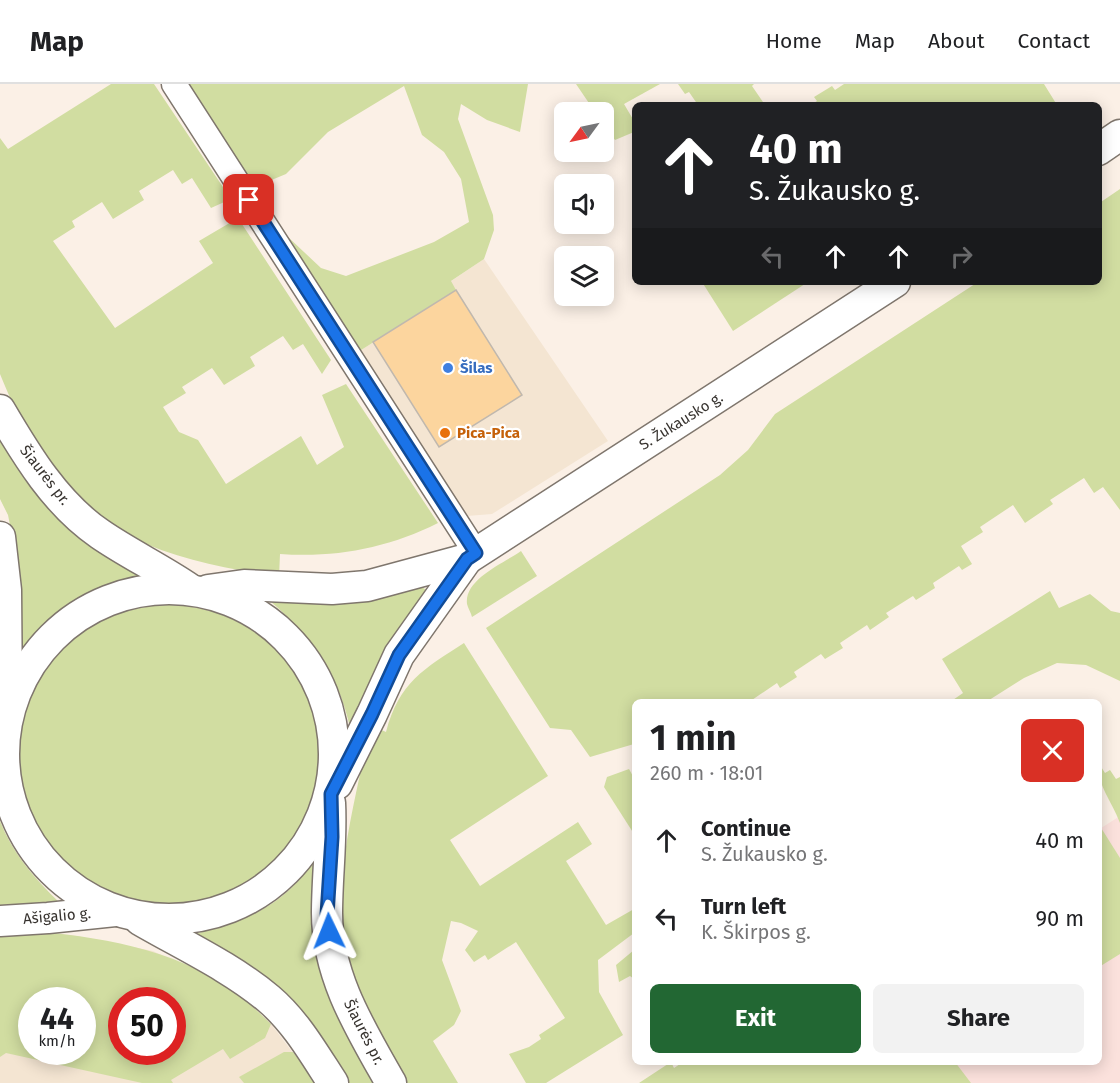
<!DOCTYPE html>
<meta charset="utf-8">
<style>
:root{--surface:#fff;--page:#f2f2f2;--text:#202124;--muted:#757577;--line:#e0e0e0;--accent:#226733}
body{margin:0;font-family:"Fira Sans",sans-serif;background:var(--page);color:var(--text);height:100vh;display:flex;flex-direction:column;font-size:22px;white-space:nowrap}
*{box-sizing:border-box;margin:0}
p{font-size:20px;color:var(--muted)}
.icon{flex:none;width:33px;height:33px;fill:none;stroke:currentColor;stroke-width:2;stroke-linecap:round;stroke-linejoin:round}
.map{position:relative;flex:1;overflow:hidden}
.panel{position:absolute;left:632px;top:615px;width:470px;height:366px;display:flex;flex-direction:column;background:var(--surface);border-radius:9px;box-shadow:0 3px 15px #0003}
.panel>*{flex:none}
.banner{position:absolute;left:632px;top:18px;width:470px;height:183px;border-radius:9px;box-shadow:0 3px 15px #0003;background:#202124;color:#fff;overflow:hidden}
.needle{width:39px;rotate:237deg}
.tools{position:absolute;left:554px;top:18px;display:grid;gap:12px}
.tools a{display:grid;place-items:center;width:60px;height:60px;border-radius:9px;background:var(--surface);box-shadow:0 3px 15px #0003;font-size:30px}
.speed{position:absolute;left:18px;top:903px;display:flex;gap:12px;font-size:30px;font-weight:700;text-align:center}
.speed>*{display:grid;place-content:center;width:78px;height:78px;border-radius:50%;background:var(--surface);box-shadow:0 3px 15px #0003;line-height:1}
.speed small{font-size:15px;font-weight:400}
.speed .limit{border:9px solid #d22;background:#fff;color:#111}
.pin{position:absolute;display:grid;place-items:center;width:51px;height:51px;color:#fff;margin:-26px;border-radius:12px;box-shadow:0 3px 9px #0006}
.me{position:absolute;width:66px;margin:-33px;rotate:358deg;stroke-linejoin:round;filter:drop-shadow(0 0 4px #0008)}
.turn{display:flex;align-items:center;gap:21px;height:126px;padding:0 18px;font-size:27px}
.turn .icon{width:78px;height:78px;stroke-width:2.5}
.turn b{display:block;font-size:42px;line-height:51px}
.lanes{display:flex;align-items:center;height:57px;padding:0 18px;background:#0003;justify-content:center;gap:30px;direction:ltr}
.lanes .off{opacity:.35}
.round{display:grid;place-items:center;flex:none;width:63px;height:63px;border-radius:9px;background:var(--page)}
.head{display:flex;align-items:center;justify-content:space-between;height:102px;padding:0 18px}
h1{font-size:36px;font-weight:700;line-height:45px}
.action{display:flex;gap:12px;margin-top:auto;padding:12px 18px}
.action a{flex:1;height:69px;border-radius:9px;background:var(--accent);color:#fff;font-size:24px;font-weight:700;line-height:69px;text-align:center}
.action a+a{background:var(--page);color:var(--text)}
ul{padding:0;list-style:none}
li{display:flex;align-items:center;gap:18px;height:78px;padding:0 18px}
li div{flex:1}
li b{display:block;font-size:22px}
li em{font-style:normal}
header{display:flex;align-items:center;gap:36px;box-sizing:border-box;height:84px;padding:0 30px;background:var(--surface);border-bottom:2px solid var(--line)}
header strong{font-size:28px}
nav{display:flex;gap:33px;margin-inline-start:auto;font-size:21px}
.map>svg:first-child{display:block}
.commercial{fill:#f4e5d2;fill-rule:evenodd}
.education{fill:#fbe1dc}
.green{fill:#d1dda1;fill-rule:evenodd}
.building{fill:#fcd59e;stroke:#c0b8ae;stroke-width:1.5}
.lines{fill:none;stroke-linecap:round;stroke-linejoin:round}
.minor-casing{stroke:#7f766d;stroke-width:27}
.major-casing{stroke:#7f766d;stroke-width:33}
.minor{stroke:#fff;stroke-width:24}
.major{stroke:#fff;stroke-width:30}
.route-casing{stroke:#114b97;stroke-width:15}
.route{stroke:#1a73e8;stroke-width:10}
.shop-dot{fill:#3f7fe0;stroke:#fff;stroke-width:2}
.food-dot{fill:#e8710a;stroke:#fff;stroke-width:2}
.labels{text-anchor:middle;stroke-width:4.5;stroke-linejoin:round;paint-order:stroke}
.shop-label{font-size:15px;font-weight:bold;fill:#366cbe;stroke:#fff;text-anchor:start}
.street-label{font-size:15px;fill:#37332f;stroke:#fff}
.food-label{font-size:15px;font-weight:bold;fill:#c56008;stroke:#fff;text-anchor:start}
</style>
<header>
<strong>Map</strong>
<nav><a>Home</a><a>Map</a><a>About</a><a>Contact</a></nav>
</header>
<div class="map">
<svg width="1120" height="999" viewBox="0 0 1120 999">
<rect width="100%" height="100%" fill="#fbf0e6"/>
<g class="commercial">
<polygon points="484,175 608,357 492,430 467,432 458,428 358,268 456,206 450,198"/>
<path d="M 0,849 L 71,851 L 153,867 L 234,907 L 271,940 L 316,999 L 0,999 ZM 32,916 L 82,916 L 82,968 L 32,968 ZM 122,916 L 172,916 L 172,968 L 122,968 Z"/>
</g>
<polygon class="education" points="1120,732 1120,999 691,999 723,978 1098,978 1098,746"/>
<g class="green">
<path d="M 111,0 L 154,0 L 231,115 L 211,124 L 192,94 L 182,100 L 173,86 L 139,107 L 144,116 L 113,135 L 102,118 L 72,137 L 75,143 L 53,157 L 115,244 L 213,179 L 199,157 L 238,134 L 331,276 L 322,290 L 303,260 L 293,266 L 283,252 L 250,273 L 255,282 L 224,301 L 212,284 L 182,303 L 186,309 L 163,323 L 179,348 L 198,356 L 226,400 L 301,352 L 317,381 L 344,363 L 322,311 L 346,300 L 438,439 C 388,464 336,474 280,470 L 279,493 C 231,485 177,476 133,454 C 68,422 26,355 0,290 L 0,54 L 8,65 Z"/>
<polygon points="187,0 528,0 520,48 487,36 461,20 458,35 493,131 494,146 484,175 451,197 456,206 358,268 271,137 321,184 346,192 434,158 469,138 461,95 444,68 422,51 404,2 328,48 286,90 252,104"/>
<polygon points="576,0 660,0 624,20 634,37 634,48 615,56 603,40 603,28 595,28"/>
<polygon points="678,0 754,0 752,2 765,21 698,21 689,8 685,10"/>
<polygon points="844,0 1044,0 1057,21 811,21 817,17 814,13 832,2 835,6"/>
<polygon points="1120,105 1120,426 1103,403 1094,409 1084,394 1050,416 1053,420 1025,439 1013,421 980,443 983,448 961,462 972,480 962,486 959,482 933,499 935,504 916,516 913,512 886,529 889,533 870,546 867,541 840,559 843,564 825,575 821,570 794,588 797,593 780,604 777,599 749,618 634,618 634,660 590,673 571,646 550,644 486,544 720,391 748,366 775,330 978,198 1098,198 1098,120"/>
<polygon points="702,198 808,198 733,247"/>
<path d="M 0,353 L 151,489 C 117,499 79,508 52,534 C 41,544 32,558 22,570 L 17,477 L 8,431 L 0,415 Z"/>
<path d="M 521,467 L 537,492 L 472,533 C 471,529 468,524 467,520 C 464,495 504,479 521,467 Z"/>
<path d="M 420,501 L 426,506 L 428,515 L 353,657 C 341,594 317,558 269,516 Z"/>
<polygon points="1050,507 1059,524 1090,510 1111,527 1120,529 1120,597 1086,581 1057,579 1024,594 986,618 950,618 963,609 942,575"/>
<circle cx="169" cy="671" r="150"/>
<path d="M 464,559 L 548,692 L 450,756 L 480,802 L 578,738 L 592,760 L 566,777 L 606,841 L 634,825 L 634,849 L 598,876 L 599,908 L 623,951 L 546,999 L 526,999 L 509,970 L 529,963 L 541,955 L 539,951 L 565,934 L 516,858 L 488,876 L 485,871 L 474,878 L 465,866 L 478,847 L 461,839 L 451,837 L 442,876 L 461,927 L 454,941 L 433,957 L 458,999 L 407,999 C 387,965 356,918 347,881 C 334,823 344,766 356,709 C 361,686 365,664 375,643 L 386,648 C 399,598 424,585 464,559 Z"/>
<path d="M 1098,678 L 1105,689 L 1110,686 L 1116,695 L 1120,693 L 1120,739 C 1111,715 1098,704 1098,678 Z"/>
<polygon points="629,685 634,694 634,750 604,703 607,693"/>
<path d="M 0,737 C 13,770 34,794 60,819 L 0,824 Z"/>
<polygon points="1098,739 1120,774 1120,870 1099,883"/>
<path d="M 315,776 L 376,999 L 346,999 L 191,851 C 247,836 280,825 315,776 Z"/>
<path d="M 25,846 C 98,853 172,863 234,907 C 247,916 259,929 271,940 L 265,954 L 230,975 L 223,965 L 171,996 L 173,999 L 142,999 L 6,969 L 0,973 L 0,849 ZM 32,916 L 82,916 L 82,968 L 32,968 ZM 122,916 L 172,916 L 172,968 L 122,968 Z"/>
<polygon points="634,866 634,895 630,892 619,898 616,881"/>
<polygon points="284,968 293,968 316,999 244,999 239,993"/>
<polygon points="671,978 674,984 683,978 955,978 971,999 639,999"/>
</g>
<polygon class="building" points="456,206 522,311 439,363 373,258"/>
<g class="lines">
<defs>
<polyline id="minor" points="174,0 476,469"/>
<g id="major">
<polyline points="1098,66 1120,51"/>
<path d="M 0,326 C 27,372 56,420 100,450 C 129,470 161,485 190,505"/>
<polyline points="0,453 6,506 7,620"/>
<circle cx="169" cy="670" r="165"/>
<polyline points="208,506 244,501 332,505 367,502 467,475 895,198"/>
<polyline points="337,700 372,630 399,571 467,475"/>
<path d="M 330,719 C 332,756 327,793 327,829 C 327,892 361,946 391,999"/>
<path d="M 140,836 C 183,861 231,883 269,915 C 296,938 314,970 333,999"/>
<polyline points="0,837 48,834 115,827"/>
</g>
</defs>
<use href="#minor" class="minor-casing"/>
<use href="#major" class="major-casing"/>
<use href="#minor" class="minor"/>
<use href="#major" class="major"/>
</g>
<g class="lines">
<defs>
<polyline id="route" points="249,116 476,469 467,475 399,571 372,630 331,710 332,753 327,831 329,847"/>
</defs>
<use href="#route" class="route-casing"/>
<use href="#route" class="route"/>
</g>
<circle class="shop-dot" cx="448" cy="284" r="6"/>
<circle class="food-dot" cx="445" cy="349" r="6"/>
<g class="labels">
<g class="shop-label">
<text x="460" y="289">Šilas</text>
</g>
<g class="street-label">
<text transform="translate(681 337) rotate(-32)" y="5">S. Žukausko g.</text>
<text transform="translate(45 391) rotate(52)" y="5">Šiaurės pr.</text>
<text transform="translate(57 832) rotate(-5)" y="5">Ašigalio g.</text>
<text transform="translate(364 948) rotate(63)" y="5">Šiaurės pr.</text>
</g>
<g class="food-label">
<text x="457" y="354">Pica-Pica</text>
</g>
</g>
</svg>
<div class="tools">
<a><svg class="needle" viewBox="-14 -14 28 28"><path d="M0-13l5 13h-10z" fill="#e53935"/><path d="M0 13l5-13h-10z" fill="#757577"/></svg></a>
<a><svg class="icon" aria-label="sound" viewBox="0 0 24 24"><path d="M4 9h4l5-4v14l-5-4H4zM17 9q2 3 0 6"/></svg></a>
<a><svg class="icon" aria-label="layers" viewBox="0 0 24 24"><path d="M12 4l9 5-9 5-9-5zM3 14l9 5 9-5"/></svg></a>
</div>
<div class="speed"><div>44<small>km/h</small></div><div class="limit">50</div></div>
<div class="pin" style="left:249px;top:116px;background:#d93025"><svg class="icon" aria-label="arrive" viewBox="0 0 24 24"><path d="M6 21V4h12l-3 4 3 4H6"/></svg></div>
<svg class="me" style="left:329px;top:847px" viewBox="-20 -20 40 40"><path d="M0-17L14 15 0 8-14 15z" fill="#1a73e8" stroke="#fff" stroke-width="4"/></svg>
<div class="banner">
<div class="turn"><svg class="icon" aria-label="ahead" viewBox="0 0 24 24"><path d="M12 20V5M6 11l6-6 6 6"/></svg><div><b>40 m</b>S. Žukausko g.</div></div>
<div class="lanes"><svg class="icon off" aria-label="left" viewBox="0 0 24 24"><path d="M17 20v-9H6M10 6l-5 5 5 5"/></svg><svg class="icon" aria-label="ahead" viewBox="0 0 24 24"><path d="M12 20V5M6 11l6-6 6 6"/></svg><svg class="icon" aria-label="ahead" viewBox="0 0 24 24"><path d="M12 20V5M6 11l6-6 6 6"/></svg><svg class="icon off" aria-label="right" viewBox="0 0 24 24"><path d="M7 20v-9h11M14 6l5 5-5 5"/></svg></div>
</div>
<section class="panel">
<div class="head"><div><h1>1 min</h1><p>260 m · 18:01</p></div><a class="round" style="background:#d93025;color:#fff"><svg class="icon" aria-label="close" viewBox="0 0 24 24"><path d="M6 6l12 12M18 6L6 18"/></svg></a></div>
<ul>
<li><svg class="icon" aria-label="ahead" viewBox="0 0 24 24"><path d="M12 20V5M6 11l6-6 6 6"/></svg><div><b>Continue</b><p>S. Žukausko g.</p></div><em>40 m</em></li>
<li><svg class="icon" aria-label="left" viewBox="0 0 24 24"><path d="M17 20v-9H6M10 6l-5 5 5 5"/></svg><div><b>Turn left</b><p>K. Škirpos g.</p></div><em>90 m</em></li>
</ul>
<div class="action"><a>Exit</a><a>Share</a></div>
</section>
</div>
